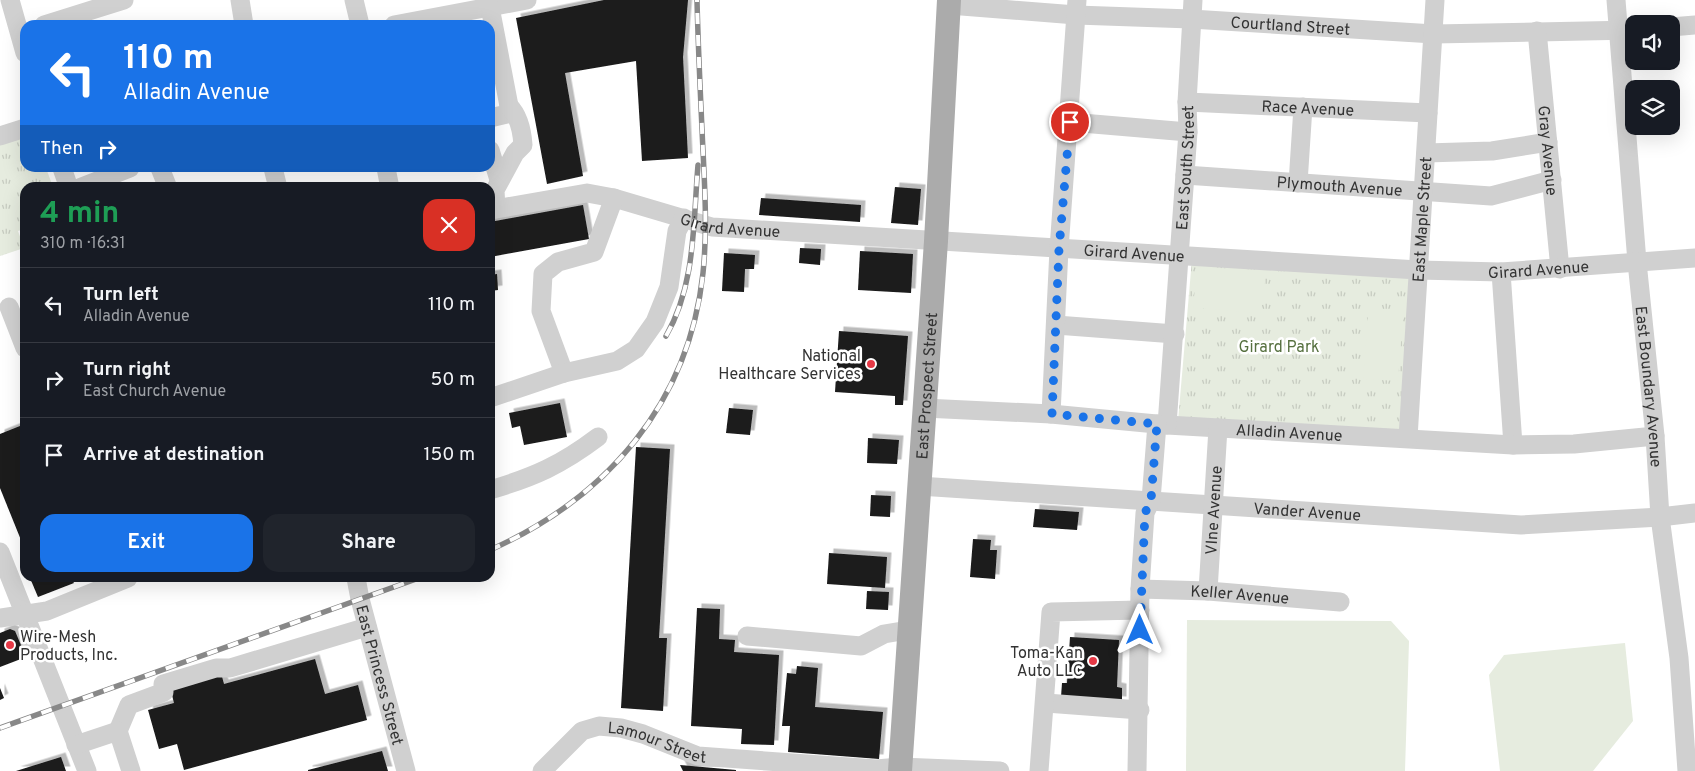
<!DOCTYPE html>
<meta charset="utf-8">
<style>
:root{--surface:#171b24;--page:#20242c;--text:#f1f3f6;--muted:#9ea1a6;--line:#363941;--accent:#1a73e8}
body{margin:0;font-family:Overpass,sans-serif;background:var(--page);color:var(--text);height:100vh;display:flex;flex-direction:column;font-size:19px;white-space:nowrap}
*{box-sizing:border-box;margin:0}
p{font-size:16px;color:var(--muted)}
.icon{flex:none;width:28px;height:28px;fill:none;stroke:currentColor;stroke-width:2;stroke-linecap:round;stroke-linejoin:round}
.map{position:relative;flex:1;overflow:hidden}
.sheet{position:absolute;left:20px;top:182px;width:475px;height:400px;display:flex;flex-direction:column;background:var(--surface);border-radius:15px;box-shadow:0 5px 20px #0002}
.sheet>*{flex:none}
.guide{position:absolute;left:20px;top:20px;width:475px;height:152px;border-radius:15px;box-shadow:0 5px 20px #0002;background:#1a73e8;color:#fff;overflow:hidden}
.controls{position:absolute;left:1625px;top:15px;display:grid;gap:10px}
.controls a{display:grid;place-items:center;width:55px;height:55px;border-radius:10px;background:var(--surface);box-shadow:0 5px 20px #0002;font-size:25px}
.pin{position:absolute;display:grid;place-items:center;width:42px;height:42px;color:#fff;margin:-21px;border:2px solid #fff;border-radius:50%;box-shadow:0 1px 5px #0007}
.me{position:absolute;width:55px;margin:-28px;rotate:0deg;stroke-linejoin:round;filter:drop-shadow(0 0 4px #0008)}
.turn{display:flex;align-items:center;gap:18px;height:105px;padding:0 20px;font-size:22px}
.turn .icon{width:65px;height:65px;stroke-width:2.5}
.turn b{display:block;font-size:35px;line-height:42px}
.then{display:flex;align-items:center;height:48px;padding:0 20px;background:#0003;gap:10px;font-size:19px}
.round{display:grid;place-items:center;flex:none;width:52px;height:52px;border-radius:15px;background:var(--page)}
.head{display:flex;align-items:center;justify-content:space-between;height:85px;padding:0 20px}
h1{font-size:30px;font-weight:700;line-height:38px;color:#1e9e55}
.cta{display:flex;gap:10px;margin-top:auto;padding:10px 20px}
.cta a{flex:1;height:58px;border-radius:15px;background:var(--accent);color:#fff;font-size:20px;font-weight:700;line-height:58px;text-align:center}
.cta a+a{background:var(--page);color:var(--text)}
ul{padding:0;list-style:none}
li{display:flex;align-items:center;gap:15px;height:75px;padding:0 20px;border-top:1px solid var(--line)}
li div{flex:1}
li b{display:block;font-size:19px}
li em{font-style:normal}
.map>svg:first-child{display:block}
.grass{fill:url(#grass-tufts)}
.garden{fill:#e6ecdf}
.building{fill:#1a1a1a;filter:url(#shadow)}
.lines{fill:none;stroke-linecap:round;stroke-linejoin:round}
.minor{stroke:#d0d0d0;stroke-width:19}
.major{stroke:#ababab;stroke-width:24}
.rail-casing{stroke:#888;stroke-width:5.5}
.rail{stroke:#fff;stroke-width:4;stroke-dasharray:11;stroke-linecap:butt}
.route{stroke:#1a73e8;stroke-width:9;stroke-dasharray:0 16.2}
.poi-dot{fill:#e63946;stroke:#fff;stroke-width:2}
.labels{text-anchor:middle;stroke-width:5;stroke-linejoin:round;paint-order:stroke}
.street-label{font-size:16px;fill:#333;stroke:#fff}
.park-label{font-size:16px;fill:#56703f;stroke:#fff}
.poi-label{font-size:16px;fill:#333;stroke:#fff;text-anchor:end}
</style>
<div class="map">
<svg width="1695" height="771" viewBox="0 0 1695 771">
<defs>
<pattern id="grass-tufts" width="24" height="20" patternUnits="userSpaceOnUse" patternTransform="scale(1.25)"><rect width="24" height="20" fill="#e6ecdf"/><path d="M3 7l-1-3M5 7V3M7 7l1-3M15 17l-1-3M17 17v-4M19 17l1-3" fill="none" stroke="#c6cbc0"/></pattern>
<filter id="shadow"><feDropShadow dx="4.5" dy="-4.5" stdDeviation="0" flood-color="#0004"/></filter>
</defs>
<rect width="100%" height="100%" fill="#fff"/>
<g class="grass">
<polygon points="25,135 25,168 46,168 53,187 25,188 25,229 18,231 24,248 0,256 0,143"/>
<polygon points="1192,259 1412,274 1401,435 1178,421"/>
</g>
<g class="garden">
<polygon points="1197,267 1266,270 1261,313 1193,308"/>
<polygon points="1368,316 1403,316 1398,381 1363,379"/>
<polygon points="1187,620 1391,621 1409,641 1405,771 1186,771"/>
<polygon points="1625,643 1633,721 1593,771 1500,771 1489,675 1504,655"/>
</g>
<g class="building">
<polygon points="604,0 688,0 683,57 688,158 642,161 636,61 565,73 583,176 547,184 516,18"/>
<polygon points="895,187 921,189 918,225 891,223"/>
<polygon points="761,198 861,205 860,222 759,215"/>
<polygon points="583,205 589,239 490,257 490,222"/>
<polygon points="800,248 821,249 820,265 799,263"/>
<polygon points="860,251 913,254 911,293 858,290"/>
<polygon points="724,253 755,255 754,269 745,269 744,292 722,291"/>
<polygon points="497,274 498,290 490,291 490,275"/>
<polygon points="839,331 908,336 903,405 895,405 895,396 835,392"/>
<polygon points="560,403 567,437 524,445 520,426 512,428 509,413"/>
<polygon points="729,408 753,410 750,435 726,433"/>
<polygon points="25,424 25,550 0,488 0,434"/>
<polygon points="868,438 899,440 897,464 867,463"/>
<polygon points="636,447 670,449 659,638 667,638 663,711 621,708"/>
<polygon points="871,495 891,496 890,517 870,516"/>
<polygon points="1035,509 1079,512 1077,530 1033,527"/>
<polygon points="973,539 991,540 990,550 997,550 995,579 970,577"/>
<polygon points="829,553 887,557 885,588 827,584"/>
<polygon points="30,578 71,578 74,583 38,597"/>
<polygon points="867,591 889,592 888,610 866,609"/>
<polygon points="697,608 720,609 719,639 735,640 734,652 779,655 774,745 741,744 742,729 691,726"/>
<polygon points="10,629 15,631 26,657 0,667 0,633"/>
<polygon points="1070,637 1119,640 1117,687 1122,688 1122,701 1061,697 1062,683 1067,683"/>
<polygon points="315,659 325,694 358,685 367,720 184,770 177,744 159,749 148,710 174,703 170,687 221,673 224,684"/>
<polygon points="797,666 818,668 815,707 883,712 879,759 788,752 790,726 782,726 787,673 796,674"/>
<polygon points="0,688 4,698 0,700"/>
<polygon points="382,751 388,771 308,771 308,770"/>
<polygon points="61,757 66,771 16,771"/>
<polygon points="680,765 736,770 736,771 683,771"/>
</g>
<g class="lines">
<g class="minor">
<polyline points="10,0 25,53"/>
<polyline points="240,0 244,25"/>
<polyline points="354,0 360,25"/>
<path id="s1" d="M 1616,0 L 1637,262 L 1655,436 L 1660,517 L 1679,658 L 1687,771"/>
<path id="s2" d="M 949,5 L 1076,15 L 1191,19 L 1434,34 L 1634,30"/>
<polyline points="44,25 124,0"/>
<polyline points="394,25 527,0"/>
<polyline points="1671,27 1695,25"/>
<path id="s3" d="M 1537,31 L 1560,269"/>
<path id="s4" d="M 1187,102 L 1428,113"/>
<polyline points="490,118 507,114 509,106 490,7"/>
<polyline points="1070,122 1188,132"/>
<polyline points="0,136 25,128"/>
<polyline points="490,150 499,180"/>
<polyline points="1426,153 1492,151 1548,142"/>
<polyline points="62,168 69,188"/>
<polyline points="160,168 168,188"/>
<polyline points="273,168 278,188"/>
<polyline points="386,168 390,188"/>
<path id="s5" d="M 1185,175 L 1491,196 L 1552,180"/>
<polyline points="1298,183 1303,107"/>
<polyline points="79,188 130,168"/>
<path d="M 496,209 L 495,190 L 515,153 L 523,145 C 522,130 519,116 509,106"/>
<path id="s6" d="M 490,210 L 587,193 L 614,198 L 712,227 L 1418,270 L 1501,272 L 1695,258"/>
<polyline points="1501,272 1513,445"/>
<polyline points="9,307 25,348"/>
<polyline points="1056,325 1175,334"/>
<polyline points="564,373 541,311 543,274 558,262 594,252 614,198"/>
<polyline points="490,398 564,373 617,361 636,349 655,322 669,287 677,231 684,218"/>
<path id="s7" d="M 924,408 L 1051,414 L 1167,425 L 1513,445 L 1574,444 L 1655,436"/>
<polyline points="1051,414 1059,249 1077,0"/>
<path id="s8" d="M 1167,425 L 1188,132 L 1187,102 L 1193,0"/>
<path id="s9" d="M 1408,438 L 1435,0"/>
<path id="s10" d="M 919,486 L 1521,525 L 1660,517 L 1695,513"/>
<path d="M 490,490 C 534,477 561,465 598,437"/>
<polyline points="0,552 87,771"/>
<path id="s11" d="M 356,578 L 360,599 L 406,771"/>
<path id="s12" d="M 1140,589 L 1208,591 L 1340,602"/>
<path id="s13" d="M 1208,591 L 1218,428"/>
<polyline points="0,618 47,611 128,578"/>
<polyline points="747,636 861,646 884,634 908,630"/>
<polyline points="1046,703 1140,710"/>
<polyline points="118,731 129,705 164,692 163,684 216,668 230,668 367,627"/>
<polyline points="76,745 118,731 131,771"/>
<path id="s14" d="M 542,771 L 582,731 L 599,726 L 621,728 L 643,734 L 698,756 L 876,769 L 900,767 L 1000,771"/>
<polyline points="1039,771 1051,612 1140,610"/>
<polyline points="1137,771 1140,589 1145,513 1151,500 1157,424"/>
</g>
<path class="major" id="s15" d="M 900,771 L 936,241 L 949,0"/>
<defs>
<g id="rail">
<path d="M 666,336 C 696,284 693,223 698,165"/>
<path d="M 490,550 C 607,498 689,403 703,273 C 708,225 704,177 702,129 C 700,86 698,43 697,0"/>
<polyline points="0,728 419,578"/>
</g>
</defs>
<use href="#rail" class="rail-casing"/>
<use href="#rail" class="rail"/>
</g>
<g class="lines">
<polyline class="route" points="1070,122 1059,249 1052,414 1157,424 1151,500 1145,513 1140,630"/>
</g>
<g class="poi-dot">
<circle cx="871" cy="364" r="5"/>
<circle cx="10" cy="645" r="5"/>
<circle cx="1093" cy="661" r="5"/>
</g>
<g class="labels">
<g class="street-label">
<text dy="6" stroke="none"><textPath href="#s2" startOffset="342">Courtland Street</textPath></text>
<text dy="6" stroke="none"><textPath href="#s4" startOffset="121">Race Avenue</textPath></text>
<text dy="6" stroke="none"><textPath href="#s3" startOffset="120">Gray Avenue</textPath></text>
<text dy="6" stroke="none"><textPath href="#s8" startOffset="258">East South Street</textPath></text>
<text dy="6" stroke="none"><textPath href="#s5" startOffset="155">Plymouth Avenue</textPath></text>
<text dy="6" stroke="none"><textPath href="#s9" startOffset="219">East Maple Street</textPath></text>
<text dy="6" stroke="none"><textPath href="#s6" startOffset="246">Girard Avenue</textPath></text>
<text dy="6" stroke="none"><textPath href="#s6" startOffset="651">Girard Avenue</textPath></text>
<text dy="6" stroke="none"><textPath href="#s6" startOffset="1056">Girard Avenue</textPath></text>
<text dy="6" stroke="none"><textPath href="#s15" startOffset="386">East Prospect Street</textPath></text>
<text dy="6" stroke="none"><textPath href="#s1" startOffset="388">East Boundary Avenue</textPath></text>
<text dy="6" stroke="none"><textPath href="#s7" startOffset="366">Alladin Avenue</textPath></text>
<text dy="6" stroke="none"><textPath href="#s13" startOffset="81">VIne Avenue</textPath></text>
<text dy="6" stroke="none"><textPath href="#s10" startOffset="389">Vander Avenue</textPath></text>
<text dy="6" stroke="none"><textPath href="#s12" startOffset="100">Keller Avenue</textPath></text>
<text dy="6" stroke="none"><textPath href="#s11" startOffset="100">East Princess Street</textPath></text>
<text dy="6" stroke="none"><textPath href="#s14" startOffset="135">Lamour Street</textPath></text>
</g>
<g class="park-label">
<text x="1279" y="352">Girard Park</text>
</g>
<g class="poi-label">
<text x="861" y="361">National<tspan x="861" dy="18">Healthcare Services</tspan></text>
<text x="20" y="642" text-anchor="start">Wire-Mesh<tspan x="20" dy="18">Products, Inc.</tspan></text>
<text x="1083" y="658">Toma-Kan<tspan x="1083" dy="18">Auto LLC</tspan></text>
</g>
</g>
</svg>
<div class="controls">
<a><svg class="icon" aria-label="sound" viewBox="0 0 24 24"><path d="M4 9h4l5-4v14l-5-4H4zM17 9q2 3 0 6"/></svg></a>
<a><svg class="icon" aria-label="layers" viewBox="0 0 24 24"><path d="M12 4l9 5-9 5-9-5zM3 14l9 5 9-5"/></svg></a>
</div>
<div class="pin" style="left:1070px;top:122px;background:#d93025"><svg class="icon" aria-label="arrive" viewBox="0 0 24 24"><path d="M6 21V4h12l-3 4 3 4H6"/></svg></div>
<svg class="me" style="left:1140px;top:630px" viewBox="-20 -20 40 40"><path d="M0-17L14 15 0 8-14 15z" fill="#1a73e8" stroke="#fff" stroke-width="4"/></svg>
<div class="guide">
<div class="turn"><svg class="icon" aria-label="left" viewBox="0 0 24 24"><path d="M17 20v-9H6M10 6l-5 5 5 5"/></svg><div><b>110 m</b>Alladin Avenue</div></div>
<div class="then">Then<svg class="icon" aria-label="right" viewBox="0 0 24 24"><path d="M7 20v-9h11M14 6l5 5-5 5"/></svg></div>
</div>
<section class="sheet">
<div class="head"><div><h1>4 min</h1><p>310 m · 16:31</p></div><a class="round" style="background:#d93025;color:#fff"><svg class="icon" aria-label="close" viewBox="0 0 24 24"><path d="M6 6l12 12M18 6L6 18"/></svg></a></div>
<ul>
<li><svg class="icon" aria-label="left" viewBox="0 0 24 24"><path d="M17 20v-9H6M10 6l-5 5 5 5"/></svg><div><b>Turn left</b><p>Alladin Avenue</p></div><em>110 m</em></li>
<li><svg class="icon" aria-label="right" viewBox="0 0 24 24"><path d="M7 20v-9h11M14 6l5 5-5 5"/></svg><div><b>Turn right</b><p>East Church Avenue</p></div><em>50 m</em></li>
<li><svg class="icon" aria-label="arrive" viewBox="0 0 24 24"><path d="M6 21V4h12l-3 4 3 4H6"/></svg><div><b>Arrive at destination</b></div><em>150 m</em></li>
</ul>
<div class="cta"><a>Exit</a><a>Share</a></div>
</section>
</div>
